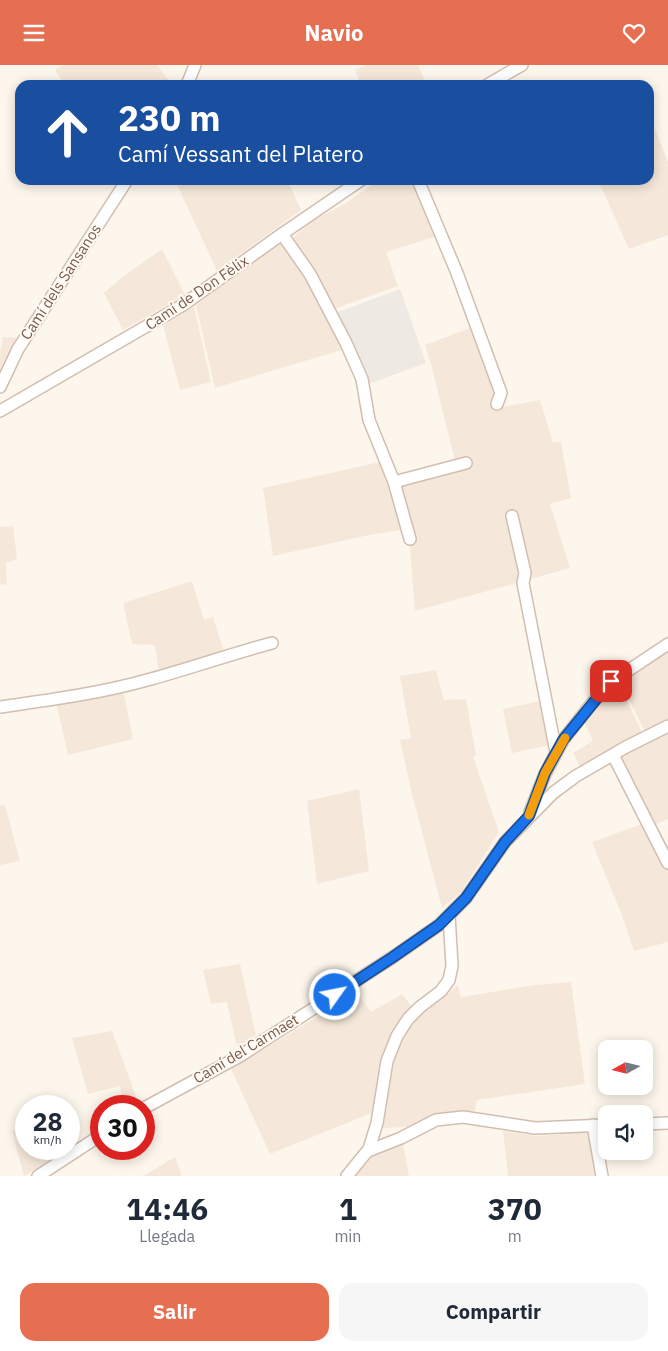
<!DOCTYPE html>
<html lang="es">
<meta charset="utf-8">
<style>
:root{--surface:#fff;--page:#f6f6f7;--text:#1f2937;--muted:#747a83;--accent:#e76f51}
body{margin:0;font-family:"IBM Plex Sans",sans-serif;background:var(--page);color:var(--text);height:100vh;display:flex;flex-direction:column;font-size:19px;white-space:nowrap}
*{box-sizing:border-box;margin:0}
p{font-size:16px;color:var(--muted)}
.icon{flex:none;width:28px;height:28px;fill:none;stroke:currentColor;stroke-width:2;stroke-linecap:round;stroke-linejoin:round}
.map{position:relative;height:1111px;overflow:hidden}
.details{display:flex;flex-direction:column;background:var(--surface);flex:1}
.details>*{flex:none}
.top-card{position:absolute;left:15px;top:15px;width:639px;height:105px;border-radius:15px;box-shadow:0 2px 12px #0003;background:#1a4fa0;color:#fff;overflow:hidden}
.needle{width:32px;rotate:262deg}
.tools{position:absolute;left:598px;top:975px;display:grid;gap:10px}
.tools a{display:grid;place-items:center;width:55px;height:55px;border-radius:10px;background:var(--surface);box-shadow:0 2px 12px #0003;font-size:25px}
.speed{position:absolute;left:15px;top:1030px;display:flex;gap:10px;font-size:25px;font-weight:700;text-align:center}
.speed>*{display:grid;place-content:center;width:65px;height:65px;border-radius:50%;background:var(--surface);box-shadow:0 2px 12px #0003;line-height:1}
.speed small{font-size:12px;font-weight:400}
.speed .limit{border:8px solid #d22;background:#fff;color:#111}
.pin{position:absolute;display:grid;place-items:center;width:42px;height:42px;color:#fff;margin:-21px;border-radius:10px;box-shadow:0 2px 8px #0006}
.me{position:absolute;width:55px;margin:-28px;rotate:57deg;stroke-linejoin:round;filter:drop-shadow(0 0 4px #0008)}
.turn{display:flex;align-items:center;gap:18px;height:105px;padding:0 20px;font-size:22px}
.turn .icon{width:65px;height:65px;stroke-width:2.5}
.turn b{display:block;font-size:35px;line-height:42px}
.eta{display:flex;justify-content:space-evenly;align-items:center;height:85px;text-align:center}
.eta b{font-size:30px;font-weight:700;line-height:35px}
.action{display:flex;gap:10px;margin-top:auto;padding:10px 20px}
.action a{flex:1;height:58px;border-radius:15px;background:var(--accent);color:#fff;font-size:20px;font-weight:700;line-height:58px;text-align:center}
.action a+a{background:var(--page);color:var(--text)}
header{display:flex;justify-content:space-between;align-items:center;height:65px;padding:0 20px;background:var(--accent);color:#fff;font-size:22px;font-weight:700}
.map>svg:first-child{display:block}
.residential{fill:#f5e8da}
.industrial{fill:#efe9e4}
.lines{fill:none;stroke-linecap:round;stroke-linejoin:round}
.minor-casing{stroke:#d1beb0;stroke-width:14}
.minor{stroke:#fff;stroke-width:11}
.route-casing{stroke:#114b97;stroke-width:12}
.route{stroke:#1a73e8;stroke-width:9}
.slow{stroke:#f59e0b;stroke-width:9}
.labels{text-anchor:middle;stroke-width:4;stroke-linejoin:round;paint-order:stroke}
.street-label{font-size:15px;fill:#7a5c4d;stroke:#fffaf3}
</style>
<header><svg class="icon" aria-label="menu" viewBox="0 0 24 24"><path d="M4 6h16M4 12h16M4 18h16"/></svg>Navio<svg class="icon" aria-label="heart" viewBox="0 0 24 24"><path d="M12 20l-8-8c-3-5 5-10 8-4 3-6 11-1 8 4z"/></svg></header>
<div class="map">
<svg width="668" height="1111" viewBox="0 0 668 1111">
<rect width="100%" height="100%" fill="#fdf6ec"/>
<g class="residential">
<polygon points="64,0 157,0 172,20 65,20 55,5"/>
<polygon points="367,0 418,0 427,20 361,20 355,5"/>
<polygon points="649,49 668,97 668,170 629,184 598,115 649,115"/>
<polygon points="175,115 287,115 301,145 217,206"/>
<polygon points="379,115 413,115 437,171 386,187 398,221 334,244 292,174 309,158 346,138"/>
<polygon points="281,177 309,217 345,284 215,323 196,240"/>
<polygon points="162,184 185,230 123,265 104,228 121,213"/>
<polygon points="194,242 211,317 180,325 163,260"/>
<polygon points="475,261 502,342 540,335 553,377 561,377 571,433 550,439 570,503 415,546 410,484 413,471 399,422 457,404 431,299 425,280"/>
<polygon points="3,272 21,273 0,317 0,287"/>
<polygon points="380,397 401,465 369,470 273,491 263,423"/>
<polygon points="13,461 17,494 6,498 7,520 0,519 0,462"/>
<polygon points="192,516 204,555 213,552 224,587 159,608 155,580 132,579 123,538"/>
<polygon points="668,586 668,655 645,667 621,618"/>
<polygon points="436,605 444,635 466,634 476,690 473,692 499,767 461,827 442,843 412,729 400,675 411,673 400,611"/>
<polygon points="619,618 642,668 580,702 573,688 593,676 583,655"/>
<polygon points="123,624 133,674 68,690 56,637"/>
<polygon points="540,636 550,680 512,688 503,644"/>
<polygon points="668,666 668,754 652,761 617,692"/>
<polygon points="359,724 369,806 317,819 307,736"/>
<polygon points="5,740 20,796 0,800 0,741"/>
<polygon points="645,758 668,793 668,877 634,886 621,848 592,777"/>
<polygon points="240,899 256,970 237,982 227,937 211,939 203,905"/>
<polygon points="571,917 585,1019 477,1035 474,1048 432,1051 407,1062 370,1064 372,1048 270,1089 231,1004 320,950 358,930 371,947 402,929 419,951 458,920 461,932 534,920"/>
<polygon points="112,966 138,1037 132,1041 124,1041 120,1021 88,1029 72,973"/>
<polygon points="53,1032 55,1041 31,1041 31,1036"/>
<polygon points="26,1063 26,1084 63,1084 64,1088 24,1111 12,1066"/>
<polygon points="503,1066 536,1071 589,1067 596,1111 508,1111"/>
<polygon points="403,1078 409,1111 355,1111 373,1091"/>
<polygon points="175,1092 182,1111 143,1111"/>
</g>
<polygon class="industrial" points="400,224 426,298 368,319 335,248"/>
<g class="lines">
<defs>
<g id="minor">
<polyline points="187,20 195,0"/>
<polyline points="487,20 522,0"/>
<polyline points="418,115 457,208 501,328 497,339"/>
<polyline points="282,169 310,209 346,278 362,314 369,355 394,417 410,474"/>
<polyline points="0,322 18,284 127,115"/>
<polyline points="0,346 183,240 282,169 361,115"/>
<polyline points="394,417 466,398"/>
<polyline points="512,451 525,508 523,518 556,687"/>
<path d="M 0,642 C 50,635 102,628 151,614 C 191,603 231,589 272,578"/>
<polyline points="613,690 668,798"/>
<polyline points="530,747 545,709 563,675 597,632 611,617 668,579"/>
<polyline points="144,1043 240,991 393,892 439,860 466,833 505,777 553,728 576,711 626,682 668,661"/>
<polyline points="644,1059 668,1058"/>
<polyline points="593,1060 602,1111"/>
<polyline points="368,1086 401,1073 436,1055 463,1052 535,1063 606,1060"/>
<polyline points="38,1111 101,1070"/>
<polyline points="347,1111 369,1084 377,1058 387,996 397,971 408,954 420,942 441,926 449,915 452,901 449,850"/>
</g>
</defs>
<use href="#minor" class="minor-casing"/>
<use href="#minor" class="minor"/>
</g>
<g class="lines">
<defs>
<polyline id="route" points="335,930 393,892 439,860 466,833 505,777 529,751 545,708 563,675 611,616"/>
</defs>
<use href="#route" class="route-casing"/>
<use href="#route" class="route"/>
<polyline class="slow" points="529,750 545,708 565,673"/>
</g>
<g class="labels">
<g class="street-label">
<text transform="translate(61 217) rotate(-57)" y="5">Camí dels Sansanos</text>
<text transform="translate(197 228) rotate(-34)" y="5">Camí de Don Fèlix</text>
<text transform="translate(246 984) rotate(-31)" y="5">Camí del Carmaet</text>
</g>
</g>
</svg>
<div class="tools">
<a><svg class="needle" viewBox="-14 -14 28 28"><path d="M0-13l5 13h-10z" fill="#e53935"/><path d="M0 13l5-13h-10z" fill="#747a83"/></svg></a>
<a><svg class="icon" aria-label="sound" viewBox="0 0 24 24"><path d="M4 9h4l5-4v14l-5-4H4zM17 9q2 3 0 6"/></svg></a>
</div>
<div class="speed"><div>28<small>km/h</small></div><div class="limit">30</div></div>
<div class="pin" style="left:611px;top:616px;background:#d93025"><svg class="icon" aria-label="arrive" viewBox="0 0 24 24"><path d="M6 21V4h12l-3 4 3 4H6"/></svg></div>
<svg class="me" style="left:335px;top:930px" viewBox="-20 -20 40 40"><circle r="17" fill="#1a73e8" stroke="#fff" stroke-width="3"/><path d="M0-11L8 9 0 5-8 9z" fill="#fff"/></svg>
<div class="top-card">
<div class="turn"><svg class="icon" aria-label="ahead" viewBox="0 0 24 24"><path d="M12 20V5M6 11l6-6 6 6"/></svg><div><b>230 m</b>Camí Vessant del Platero</div></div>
</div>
</div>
<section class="details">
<div class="eta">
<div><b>14:46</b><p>Llegada</p></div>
<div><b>1</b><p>min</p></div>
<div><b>370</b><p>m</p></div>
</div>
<div class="action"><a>Salir</a><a>Compartir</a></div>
</section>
